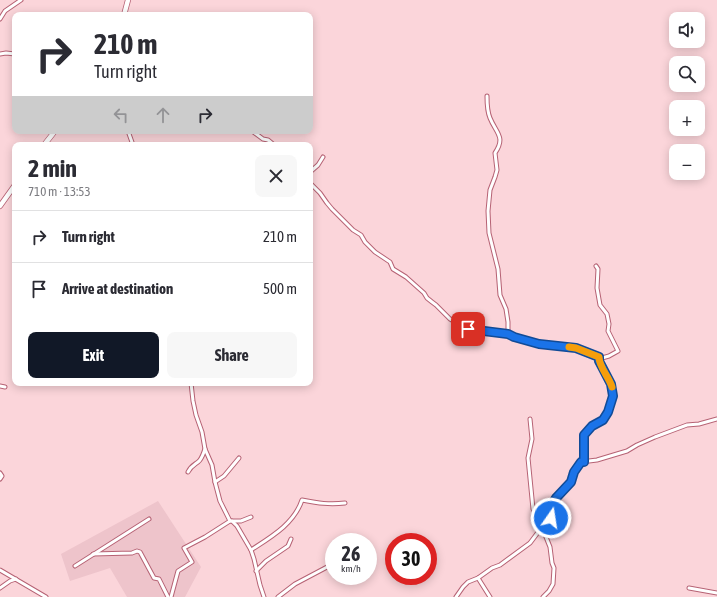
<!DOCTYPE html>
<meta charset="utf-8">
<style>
:root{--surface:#fff;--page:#f7f7f7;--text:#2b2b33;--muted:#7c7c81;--line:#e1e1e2;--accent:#111827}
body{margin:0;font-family:"Asap Condensed",sans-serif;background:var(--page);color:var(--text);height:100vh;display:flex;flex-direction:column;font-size:15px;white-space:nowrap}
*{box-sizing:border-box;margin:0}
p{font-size:13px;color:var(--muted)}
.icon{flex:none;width:22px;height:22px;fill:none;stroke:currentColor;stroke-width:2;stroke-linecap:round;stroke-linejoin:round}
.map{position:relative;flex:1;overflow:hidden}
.sheet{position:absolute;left:12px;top:142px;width:301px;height:244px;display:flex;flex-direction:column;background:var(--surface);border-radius:8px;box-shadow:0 2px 10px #0003}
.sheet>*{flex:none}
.guide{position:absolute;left:12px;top:12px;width:301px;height:122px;border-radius:8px;box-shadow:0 2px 10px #0003;background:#fff;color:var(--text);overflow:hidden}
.buttons{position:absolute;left:669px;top:12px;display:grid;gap:8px}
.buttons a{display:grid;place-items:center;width:36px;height:36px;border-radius:8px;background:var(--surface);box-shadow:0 2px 10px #0003;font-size:20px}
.speed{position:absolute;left:325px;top:533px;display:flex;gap:8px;font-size:20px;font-weight:700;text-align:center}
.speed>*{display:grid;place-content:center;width:52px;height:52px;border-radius:50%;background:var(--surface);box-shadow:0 2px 10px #0003;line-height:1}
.speed small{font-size:10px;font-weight:400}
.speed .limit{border:6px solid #d22;background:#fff;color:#111}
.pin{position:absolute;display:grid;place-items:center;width:34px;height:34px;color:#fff;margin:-17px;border-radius:8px;box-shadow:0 2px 6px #0006}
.me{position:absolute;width:44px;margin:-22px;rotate:13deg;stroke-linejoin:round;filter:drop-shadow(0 0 3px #0008)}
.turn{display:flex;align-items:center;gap:14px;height:84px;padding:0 16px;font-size:18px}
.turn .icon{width:52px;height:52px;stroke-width:2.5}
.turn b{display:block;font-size:28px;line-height:34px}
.lanes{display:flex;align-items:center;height:38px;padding:0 16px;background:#0003;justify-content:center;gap:20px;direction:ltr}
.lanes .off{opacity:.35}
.round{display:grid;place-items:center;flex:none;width:42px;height:42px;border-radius:8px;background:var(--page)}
.headline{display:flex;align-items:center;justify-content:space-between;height:68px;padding:0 16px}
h1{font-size:24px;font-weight:700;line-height:30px}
.button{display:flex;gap:8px;margin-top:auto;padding:8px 16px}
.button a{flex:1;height:46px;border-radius:8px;background:var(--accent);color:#fff;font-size:16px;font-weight:700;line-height:46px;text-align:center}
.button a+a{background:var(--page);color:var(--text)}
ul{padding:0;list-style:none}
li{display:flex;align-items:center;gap:12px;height:52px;padding:0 16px;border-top:1px solid var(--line)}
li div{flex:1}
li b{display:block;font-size:15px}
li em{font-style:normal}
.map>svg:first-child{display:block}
.built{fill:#eec4cb}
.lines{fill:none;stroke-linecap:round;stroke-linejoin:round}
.street-casing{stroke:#b66274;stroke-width:5}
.secondary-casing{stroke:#b66274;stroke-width:6}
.street{stroke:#fff;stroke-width:3}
.secondary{stroke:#fff;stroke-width:4.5}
.route-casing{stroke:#114b97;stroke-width:10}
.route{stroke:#1a73e8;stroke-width:7}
.slow{stroke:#f59e0b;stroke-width:7}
</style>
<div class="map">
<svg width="717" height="597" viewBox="0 0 717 597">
<rect width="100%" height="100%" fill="#fbd5da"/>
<polygon class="built" points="158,501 201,567 185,597 127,597 110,568 70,581 61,554"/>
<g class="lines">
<defs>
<g id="street">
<polyline points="0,19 5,11 21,0"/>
<polyline points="0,54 6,53 15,54"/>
<path d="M 487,96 C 487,104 487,111 490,118 C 496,133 506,137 495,153 L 497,170 L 495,177 L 490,190 L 488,211 L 489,233 L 498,269 L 500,295 L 506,309 L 508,322 L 508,334"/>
<polyline points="128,131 133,145"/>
<polyline points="252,131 263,139 268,140 274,145"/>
<polyline points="310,172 318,165 323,157"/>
<polyline points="310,183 320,193 327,203 332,209 353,230 361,235 365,242 375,252 390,262 393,269 406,277 424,293 427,298 432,302 436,305 450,319 464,327 469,329 508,334 514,337 539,344 577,348 602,358 609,356 618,351 608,331 609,324 607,314 600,305 597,288 598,269 596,266"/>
<polyline points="191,383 193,401 196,415 202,432 205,449 212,465 215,482 220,501 230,521"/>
<polyline points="0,386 5,387"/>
<polyline points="584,462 584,435 592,426 603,420 608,412 613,396 611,385 599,361 599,357"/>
<path d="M 188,472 C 191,466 194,465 198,462 C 202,459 203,454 205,449"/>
<polyline points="0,473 2,476 0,479"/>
<polyline points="215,482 224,476 239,458"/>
<polyline points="232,521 241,521 251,517"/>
<path d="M 251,550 C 271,537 294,524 302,500 C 318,503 329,505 345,503"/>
<polyline points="93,554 132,553 137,551 140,552 154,578 159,579 168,597"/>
<polyline points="75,566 149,519"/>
<polyline points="0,570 46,597"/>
<polyline points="256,571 266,561 288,546 291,539"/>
<polyline points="478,578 490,597"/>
<polyline points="0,588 10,581 16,579"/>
<polyline points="689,588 717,593"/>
<polyline points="171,597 178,571 192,562 184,548 205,537 230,521 232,521 237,526 251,550 254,559 260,585 264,597"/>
<polyline points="278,597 295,584 329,566"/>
<polyline points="456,597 463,587 468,582 478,578 492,568 500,565 530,543 542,527 533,509 528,458 532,439 530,419"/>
<polyline points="543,597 549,591 553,584 554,568 552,563 550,547 542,527 553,516 555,506 554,501 557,496 571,482 574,472 581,462 597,460 627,451 637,445 655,437 687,425 699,424 717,419"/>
</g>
<g id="secondary">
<polyline points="124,15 128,0"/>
<polyline points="44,145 55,131"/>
<polyline points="0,206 15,185"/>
</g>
</defs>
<use href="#street" class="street-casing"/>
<use href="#secondary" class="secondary-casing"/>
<use href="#street" class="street"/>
<use href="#secondary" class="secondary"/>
</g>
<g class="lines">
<defs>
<polyline id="route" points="468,329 508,334 514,337 539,344 576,348 599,357 599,361 611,384 613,396 608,412 603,420 592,426 584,435 584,462 581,462 574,472 571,482 556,498 554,501 555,506 555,510 551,518"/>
</defs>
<use href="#route" class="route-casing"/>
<use href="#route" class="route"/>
<path class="slow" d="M 569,347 L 576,348 L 599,357 C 599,367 609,377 612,387"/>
</g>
</svg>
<div class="buttons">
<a><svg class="icon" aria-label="sound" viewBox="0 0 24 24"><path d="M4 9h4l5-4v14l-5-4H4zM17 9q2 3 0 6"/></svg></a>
<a><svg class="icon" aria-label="search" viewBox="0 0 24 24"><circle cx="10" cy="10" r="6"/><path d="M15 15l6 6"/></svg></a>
<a>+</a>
<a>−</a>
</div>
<div class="speed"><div>26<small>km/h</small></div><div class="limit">30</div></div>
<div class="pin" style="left:468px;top:329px;background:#d93025"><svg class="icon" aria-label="arrive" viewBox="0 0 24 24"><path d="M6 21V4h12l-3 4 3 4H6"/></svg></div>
<svg class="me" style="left:551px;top:518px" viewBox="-20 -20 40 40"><circle r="17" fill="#1a73e8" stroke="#fff" stroke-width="3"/><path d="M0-11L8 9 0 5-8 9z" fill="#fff"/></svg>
<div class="guide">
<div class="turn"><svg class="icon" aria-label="right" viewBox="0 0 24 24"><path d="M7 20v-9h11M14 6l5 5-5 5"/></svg><div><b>210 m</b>Turn right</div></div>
<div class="lanes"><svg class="icon off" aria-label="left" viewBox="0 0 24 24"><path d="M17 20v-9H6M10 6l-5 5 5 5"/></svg><svg class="icon off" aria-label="ahead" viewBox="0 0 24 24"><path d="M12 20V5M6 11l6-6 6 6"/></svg><svg class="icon" aria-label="right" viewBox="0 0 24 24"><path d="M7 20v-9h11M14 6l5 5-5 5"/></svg></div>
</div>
<section class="sheet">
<div class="headline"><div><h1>2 min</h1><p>710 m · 13:53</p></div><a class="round"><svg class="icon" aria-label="close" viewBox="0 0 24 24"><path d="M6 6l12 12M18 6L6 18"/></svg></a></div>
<ul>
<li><svg class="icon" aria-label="right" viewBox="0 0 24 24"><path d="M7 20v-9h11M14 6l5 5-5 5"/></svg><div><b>Turn right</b></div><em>210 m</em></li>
<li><svg class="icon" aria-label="arrive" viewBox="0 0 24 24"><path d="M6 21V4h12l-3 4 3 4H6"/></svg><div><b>Arrive at destination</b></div><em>500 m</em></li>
</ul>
<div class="button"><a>Exit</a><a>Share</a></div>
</section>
</div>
